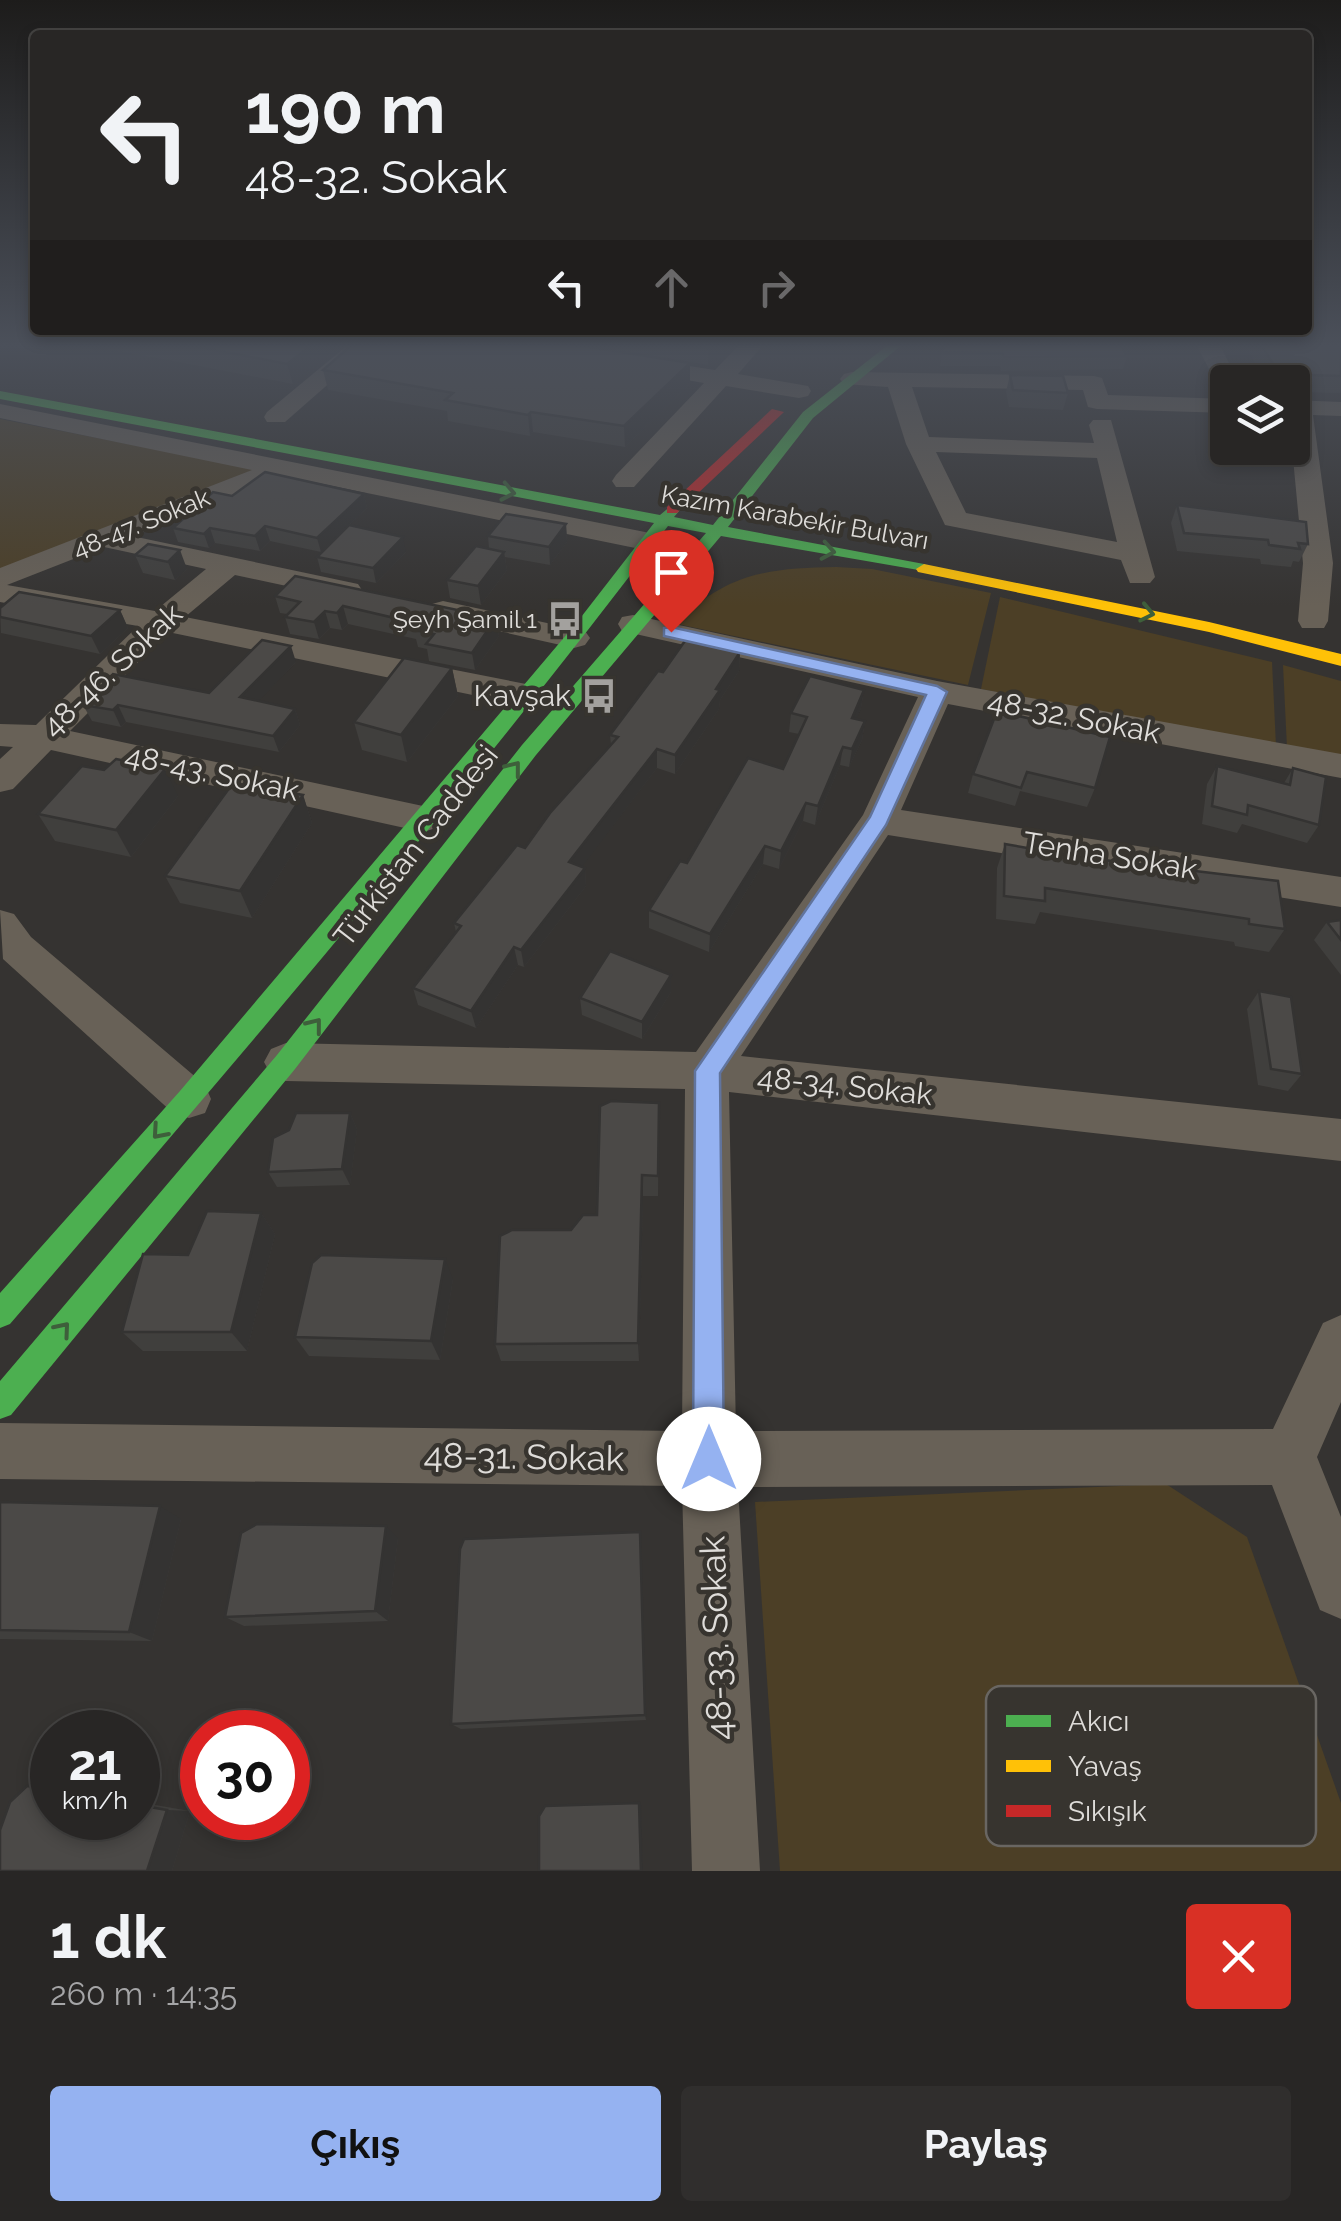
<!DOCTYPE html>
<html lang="tr">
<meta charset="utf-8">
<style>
:root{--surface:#282625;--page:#302e2d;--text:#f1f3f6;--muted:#a5a5a7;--line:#444342;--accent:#95b2f1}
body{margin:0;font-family:Raleway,sans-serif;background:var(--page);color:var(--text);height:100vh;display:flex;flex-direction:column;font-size:38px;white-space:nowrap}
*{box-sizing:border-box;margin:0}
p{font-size:32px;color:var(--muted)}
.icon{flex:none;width:55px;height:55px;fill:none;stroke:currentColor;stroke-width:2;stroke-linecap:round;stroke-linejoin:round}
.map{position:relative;height:1871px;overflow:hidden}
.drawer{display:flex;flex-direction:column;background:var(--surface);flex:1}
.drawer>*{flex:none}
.banner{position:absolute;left:30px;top:30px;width:1282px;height:305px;border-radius:10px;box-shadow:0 5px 15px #0003,0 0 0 2px var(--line);background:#282625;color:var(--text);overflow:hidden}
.tools{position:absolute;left:1210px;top:365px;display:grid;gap:20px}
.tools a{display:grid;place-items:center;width:100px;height:100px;border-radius:10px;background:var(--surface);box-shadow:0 5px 15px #0003,0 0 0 2px var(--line);font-size:50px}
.speed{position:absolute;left:30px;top:1710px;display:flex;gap:20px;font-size:50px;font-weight:700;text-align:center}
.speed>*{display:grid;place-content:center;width:130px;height:130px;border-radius:50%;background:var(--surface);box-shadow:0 5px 15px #0003,0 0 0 2px var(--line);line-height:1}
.speed small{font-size:25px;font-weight:400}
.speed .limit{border:15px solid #d22;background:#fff;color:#111}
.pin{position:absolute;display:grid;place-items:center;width:85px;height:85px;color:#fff;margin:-102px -42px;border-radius:50% 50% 50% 0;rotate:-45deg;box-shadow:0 0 10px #0007}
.pin .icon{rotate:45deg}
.me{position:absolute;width:110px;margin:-55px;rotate:0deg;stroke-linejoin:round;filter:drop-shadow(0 0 8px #0008)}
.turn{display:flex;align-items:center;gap:35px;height:210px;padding:0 50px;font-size:45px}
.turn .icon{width:130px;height:130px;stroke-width:2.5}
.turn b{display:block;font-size:70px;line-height:85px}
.lanes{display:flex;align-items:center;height:95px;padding:0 50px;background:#0003;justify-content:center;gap:50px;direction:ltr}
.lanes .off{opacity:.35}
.round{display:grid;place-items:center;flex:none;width:105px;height:105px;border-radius:10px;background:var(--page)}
.head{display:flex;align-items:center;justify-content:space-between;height:170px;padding:0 50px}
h1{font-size:60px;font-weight:700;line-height:75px}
.action{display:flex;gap:20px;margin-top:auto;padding:20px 50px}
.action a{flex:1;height:115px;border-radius:10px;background:var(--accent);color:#111;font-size:40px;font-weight:700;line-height:115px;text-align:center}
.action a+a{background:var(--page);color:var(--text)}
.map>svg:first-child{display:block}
.green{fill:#4c3f26}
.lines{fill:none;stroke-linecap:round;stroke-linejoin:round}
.street{fill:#686157;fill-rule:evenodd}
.fast{fill:#4caf50;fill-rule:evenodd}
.slow{fill:#ffc107;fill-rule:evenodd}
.jam{fill:#c62828;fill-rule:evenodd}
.wall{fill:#403f3d}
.shaded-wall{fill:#343332}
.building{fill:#4b4947;stroke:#343332;stroke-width:2.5}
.oneway{stroke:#3e5f3b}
.route{fill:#95b2f1;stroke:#61749d;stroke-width:2.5}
.labels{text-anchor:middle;stroke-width:9;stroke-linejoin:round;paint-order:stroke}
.far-street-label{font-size:25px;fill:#dedcd9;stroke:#37342f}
.far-poi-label{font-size:25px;fill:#dedcd9;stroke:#37342f;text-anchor:end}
.street-label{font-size:30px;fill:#dedcd9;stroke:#37342f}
.poi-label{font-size:30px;fill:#dedcd9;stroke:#37342f;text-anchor:end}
.near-street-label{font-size:35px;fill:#dedcd9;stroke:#37342f}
.key{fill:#37342f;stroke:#696662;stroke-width:2.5}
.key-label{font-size:28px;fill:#dedcd9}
</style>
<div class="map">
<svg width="1341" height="1871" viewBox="0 0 1341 1871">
<rect width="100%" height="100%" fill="#353331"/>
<g class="green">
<polygon points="0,419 261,470 0,575"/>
<path d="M 836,567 L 872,569 L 991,593 L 968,685 L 677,624 C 724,573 770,568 836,567 Z"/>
<polygon points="1000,597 1272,662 1276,746 981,689"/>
<polygon points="1283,665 1341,681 1341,758 1287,748"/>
<polygon points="1166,1484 1247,1537 1341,1803 1341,1871 780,1871 755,1502"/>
</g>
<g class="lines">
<g class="street">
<polygon points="349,344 374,344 285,422 267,422 264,417 267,412"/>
<polygon points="740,344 764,344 738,374 808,386 811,391 808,396 799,398 726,386 634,487 616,487 612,481 616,475 704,383 629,370 625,365 629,360 637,358 715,370"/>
<polygon points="1196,344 1219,344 1239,382 1228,382 1228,392 1220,390"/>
<path d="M 852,372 L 1094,376 L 1102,378 L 1108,395 L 1228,399 L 1228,413 L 1097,409 L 1088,407 L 1083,390 L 912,387 L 929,437 L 1094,443 L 1089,425 L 1093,420 L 1111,420 L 1155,577 L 1150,583 L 1130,583 L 1121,560 L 945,525 L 906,444 L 888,387 L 844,384 L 840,379 L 844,374 ZM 936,452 L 1097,458 L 1117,542 L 966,513 Z"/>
<polygon points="1292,400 1341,402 1341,416 1313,415 1333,563 1328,621 1324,628 1302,628 1298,621 1303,563 1292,448"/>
<path d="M 0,404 L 645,532 L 655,535 L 659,541 L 655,547 L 645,550 L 284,476 L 132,536 L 358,584 L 362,590 L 358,596 L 347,599 L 235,575 L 185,617 L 526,684 L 538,688 L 542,695 L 538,702 L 526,706 L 168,632 L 70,731 L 423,806 L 436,810 L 441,819 L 436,828 L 423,832 L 51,750 L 13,789 L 0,792 L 0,759 L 13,747 L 0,746 L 0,724 L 36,725 L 138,626 L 0,602 L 0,568 L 252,470 L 0,418 ZM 104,547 L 206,569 L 155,611 L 7,585 Z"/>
<polygon points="443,601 585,631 590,638 585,645 574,648 432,616 428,610 432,604"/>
<polygon points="633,615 937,681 1341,754 1341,778 948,704 901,810 1341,877 1341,907 888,835 741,1056 1341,1119 1341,1161 729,1092 736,1431 1273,1429 1323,1323 1341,1315 1341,1402 1317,1457 1341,1517 1341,1619 1320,1610 1272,1485 738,1487 760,1871 692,1871 682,1486 0,1479 0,1423 682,1431 685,1089 286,1081 271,1075 264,1062 271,1049 286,1043 696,1052 863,815 918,697 622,631 618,624 622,617"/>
<polygon points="0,910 14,914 31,937 205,1085 211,1099 205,1113 189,1118 173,1113 3,959"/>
</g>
<path class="fast" d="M 889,344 L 903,344 L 813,418 L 728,527 L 924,564 L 932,569 L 930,572 L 721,536 L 536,755 L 295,1069 L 11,1415 L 0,1419 L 0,1381 L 277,1055 L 522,745 L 706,533 L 668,526 C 460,800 235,1063 10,1324 L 0,1328 L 0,1293 L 180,1091 L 578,621 L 654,523 L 0,399 L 0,391 L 660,515 L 672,505 L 680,510 L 674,517 L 713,525 L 803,412 Z"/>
<polygon class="slow" points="924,564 1209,622 1341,654 1341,666 1209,632 918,572 916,569"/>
<polygon class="jam" points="772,409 784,412 677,513 667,513 667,507"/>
</g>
<g class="wall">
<polygon points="51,344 343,344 293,384 168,360 100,348 94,352"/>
<polygon points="583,344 725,344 708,365"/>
<polygon points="946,344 1185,344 1185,346 1120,345 1127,356 1123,369 1001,371 1000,366 940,366 942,352"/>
<polygon points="1244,344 1341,344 1341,393 1292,392 1292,382 1267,382"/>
<polygon points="323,370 690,383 625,447 533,432 530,436 448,421 447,411 328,390"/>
<polygon points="1010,375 1068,393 1063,410 1009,407 1006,392"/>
<polygon points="364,494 367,508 321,552 270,541 260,551 215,543 209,548 178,542 173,528 232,496"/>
<polygon points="1177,505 1308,544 1299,562 1293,561 1291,567 1261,564 1260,559 1177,551 1171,523"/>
<polygon points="566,524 567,542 550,565 505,557 507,570 481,605 450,598 447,580 489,549 488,536"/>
<polygon points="148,544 187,569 175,580 143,573 135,555"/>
<polygon points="406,552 376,583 321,572 317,557"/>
<polygon points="275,596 496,618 499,636 475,670 429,661 427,649 418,647 416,639 348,624 342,630 330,628 319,639 290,634 285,617 287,614 280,613"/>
<polygon points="0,608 120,610 128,628 100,654 1,633"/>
<polygon points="740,652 739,671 720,700 719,709 675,774 657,768 581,867 585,868 586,886 524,967 518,965 476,1028 418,1005 413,988 456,932 454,923 525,848 611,745 610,735 663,672"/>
<polygon points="296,662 258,701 295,709 300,725 279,752 126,722 121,727 92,721 83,705 209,693"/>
<polygon points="452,668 458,696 407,762 362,750 354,722"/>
<polygon points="864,690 861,708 856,719 865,721 862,740 849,767 840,765 815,825 803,821 779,869 763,864 709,952 649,928 649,910 687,863 783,769 799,734 789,732 791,713"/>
<polygon points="1110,737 1095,788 1087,807 1020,791 1015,806 968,793 973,774"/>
<polygon points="1217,766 1284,783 1293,768 1319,825 1307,843 1242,824 1237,833 1202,824 1207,784"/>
<polygon points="303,795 312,823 252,918 180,903 165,876"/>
<polygon points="178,796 131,857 55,841 38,814"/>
<polygon points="1005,844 1285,929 1269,952 1235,946 1234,942 1040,912 1035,924 996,919 997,868"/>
<polygon points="1341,920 1341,975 1314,940 1327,922"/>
<polygon points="1259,991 1302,1074 1288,1091 1258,1085 1247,1009"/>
<polygon points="671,992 642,1039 582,1015 580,998"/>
<polygon points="659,1103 658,1196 643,1196 639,1361 501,1361 495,1344 571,1230 597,1215"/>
<polygon points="350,1113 357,1129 350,1185 277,1187 268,1172"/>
<polygon points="261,1213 275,1234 247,1351 143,1351 122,1332 188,1255"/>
<polygon points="453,1279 440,1360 309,1356 295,1337"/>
<polygon points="0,1502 181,1519 152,1641 0,1639"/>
<polygon points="398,1538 388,1621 244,1626 225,1617"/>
<polygon points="641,1545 646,1720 461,1729 451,1724"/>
<polygon points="27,1786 52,1788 52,1818 138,1818 138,1802 190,1811 172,1871 0,1871"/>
</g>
<g class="shaded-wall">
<polygon points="91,344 98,344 100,348 94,352"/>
<polygon points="313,344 343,344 293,384 287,364"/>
<polygon points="713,344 725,344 708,365 709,349"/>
<polygon points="690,363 690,383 625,447 624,426"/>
<polygon points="531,412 533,432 530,436 528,415"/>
<polygon points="364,494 367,508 321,552 317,538"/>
<polygon points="566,524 567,542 550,565 549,547"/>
<polygon points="265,526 270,541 260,551 255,536"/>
<polygon points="210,528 215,543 209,548 204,534"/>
<polygon points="403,537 406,552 376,583 373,568"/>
<polygon points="180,550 187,569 175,580 168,562"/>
<polygon points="504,552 507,570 481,605 478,586"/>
<polygon points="343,606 348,624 342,630 337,613"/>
<polygon points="120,610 128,628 100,654 91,636"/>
<polygon points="325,611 330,628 319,639 314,622"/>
<polygon points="496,618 499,636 475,670 472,653"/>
<polygon points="291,646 296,662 246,714 240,697"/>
<polygon points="740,652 739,671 720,700 719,709 675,774 675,755"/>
<polygon points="452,668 458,696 407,762 401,735"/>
<polygon points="864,690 861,708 849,737 852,718"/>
<polygon points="118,705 126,722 121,727 113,710"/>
<polygon points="295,709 300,725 279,752 273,736"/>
<polygon points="865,721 862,740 849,767 852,749"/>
<polygon points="843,747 840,765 815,825 818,806"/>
<polygon points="657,749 657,768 571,881 569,862"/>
<polygon points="165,769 178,796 131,857 116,830"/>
<polygon points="303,795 312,823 252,918 240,891"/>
<polygon points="806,803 803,821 779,869 781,851"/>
<polygon points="765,846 763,864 709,952 710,934"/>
<polygon points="585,868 586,886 524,967 521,950"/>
<polygon points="514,947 518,965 476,1028 471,1011"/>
<polygon points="671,975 671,992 642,1039 642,1022"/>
<polygon points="350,1113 357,1129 350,1185 342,1169"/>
<polygon points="642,1175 643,1196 639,1361 638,1343"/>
<polygon points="261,1213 275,1234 247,1351 231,1332"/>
<polygon points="445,1259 453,1279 440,1360 431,1341"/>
<polygon points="160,1506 181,1519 152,1641 129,1632"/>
<polygon points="386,1526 398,1538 388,1621 375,1611"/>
<polygon points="640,1532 641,1545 646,1720 645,1715"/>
<polygon points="639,1803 641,1804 643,1871 641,1871"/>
<polygon points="167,1810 190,1811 172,1871 147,1871"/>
</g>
<g class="building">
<polygon points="184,344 313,344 287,364"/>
<polygon points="353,344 570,344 690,363 624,426 531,412 528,415 445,400 453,393 323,370"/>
<polygon points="679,344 713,344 709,349"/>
<polygon points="946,344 1120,344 1127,356 1004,357 1002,353 942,352"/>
<polygon points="1261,344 1341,344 1341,376 1279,374"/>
<polygon points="1010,375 1063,376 1068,393 1013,390"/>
<polygon points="265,472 364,494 317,538 265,526 255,536 210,528 204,534 173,528 213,492 232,496"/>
<polygon points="1177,505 1306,522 1308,544 1298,543 1300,549 1269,545 1268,540 1184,533"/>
<polygon points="506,514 566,524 549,547 488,536"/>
<polygon points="349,525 403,537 373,568 317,557"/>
<polygon points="148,544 180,550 168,562 135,555"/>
<polygon points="476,546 504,552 478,586 447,580"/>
<polygon points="295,576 496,618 472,653 426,644 434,634 414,630 420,624 343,606 337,613 325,611 314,622 285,617 300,602 275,596"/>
<polygon points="19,592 120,610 91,636 0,617 0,608"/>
<polygon points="687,638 740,652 716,689 720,690 675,755 657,749 569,862 585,868 521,950 514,947 471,1011 413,988 461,926 454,923 517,845 525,848 550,813 618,737 610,735 658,671 663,672"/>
<polygon points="262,640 291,646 240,697 295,709 273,736 118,705 113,710 83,705 113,674 209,693"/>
<polygon points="404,658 452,668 401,735 354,722"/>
<polygon points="810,676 864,690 852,718 865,721 852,749 843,747 818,806 806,803 781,851 765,846 710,934 649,910 680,861 687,863 748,758 783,769 807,717 791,713"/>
<polygon points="997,711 1110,737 1095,788 1027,772 1021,788 973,774"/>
<polygon points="116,759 165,769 116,830 38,814 82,766 104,770"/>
<polygon points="1217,766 1290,785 1293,768 1326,777 1319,825 1248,805 1247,815 1212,806"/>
<polygon points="233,783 303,795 240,891 165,876"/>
<polygon points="1005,844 1079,857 1278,881 1285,929 1249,924 1249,919 1045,888 1045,901 1004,896"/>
<polygon points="1341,920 1341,940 1327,922"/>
<polygon points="610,951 671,975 642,1022 580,998"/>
<polygon points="1259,991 1291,997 1302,1074 1271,1069"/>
<polygon points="611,1101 659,1103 658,1176 642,1175 638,1343 495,1344 500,1236 512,1230 571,1230 583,1215 597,1215 600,1106"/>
<polygon points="296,1113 350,1113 342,1169 268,1172 273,1138 289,1130"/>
<polygon points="207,1211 261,1213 231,1332 122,1332 143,1254 188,1255"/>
<polygon points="321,1255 445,1259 431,1341 295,1337 312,1263"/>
<polygon points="0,1502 160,1506 129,1632 0,1630"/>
<polygon points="257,1524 386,1526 375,1611 225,1617 241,1533"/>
<polygon points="640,1532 645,1715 451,1724 460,1549 464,1539"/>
<polygon points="27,1786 52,1790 52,1818 138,1818 138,1805 167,1810 147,1871 0,1871 0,1830 10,1802"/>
<polygon points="639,1803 641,1871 539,1871 539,1816 545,1806"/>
</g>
<defs><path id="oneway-chevron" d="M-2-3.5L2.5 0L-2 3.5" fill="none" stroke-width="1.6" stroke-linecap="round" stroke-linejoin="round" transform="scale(2.5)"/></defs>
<g class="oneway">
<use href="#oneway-chevron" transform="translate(508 492) rotate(11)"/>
<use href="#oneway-chevron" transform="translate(828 551) rotate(10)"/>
<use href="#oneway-chevron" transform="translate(1147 613) rotate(12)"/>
<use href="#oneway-chevron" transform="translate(514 768) rotate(-52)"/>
<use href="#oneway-chevron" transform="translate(315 1025) rotate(-52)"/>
<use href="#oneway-chevron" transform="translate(159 1132) rotate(131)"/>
<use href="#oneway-chevron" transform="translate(63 1329) rotate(-50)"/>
</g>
<linearGradient id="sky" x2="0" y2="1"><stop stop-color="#1d1c1b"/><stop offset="0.57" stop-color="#4b505a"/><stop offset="1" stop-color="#4b505a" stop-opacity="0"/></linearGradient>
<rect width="1341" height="606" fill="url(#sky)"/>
<polygon class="route" points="671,627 937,686 947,692 886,825 720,1073 724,1459 720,1470 709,1474 698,1470 693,1459 695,1071 870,817 926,695 664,636 664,628"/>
<defs>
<symbol id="bus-bare" viewBox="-9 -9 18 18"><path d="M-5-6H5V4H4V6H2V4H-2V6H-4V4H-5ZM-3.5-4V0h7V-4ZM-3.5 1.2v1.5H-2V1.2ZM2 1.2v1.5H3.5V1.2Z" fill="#a3a19e" stroke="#37342f" stroke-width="2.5" paint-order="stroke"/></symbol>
</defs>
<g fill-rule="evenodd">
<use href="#bus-bare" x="540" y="594" width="50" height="50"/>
<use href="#bus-bare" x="574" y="671" width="50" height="50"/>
</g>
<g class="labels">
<g class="far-street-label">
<text transform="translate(795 517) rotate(10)" y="9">Kazım Karabekir Bulvarı</text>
<text transform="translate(141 523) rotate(-22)" y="9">48-47. Sokak</text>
</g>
<g class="far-poi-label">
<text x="537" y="628">Şeyh Şamil 1</text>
</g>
<g class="street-label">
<text transform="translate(112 670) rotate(-43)" y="10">48-46. Sokak</text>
<text transform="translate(1074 717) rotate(11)" y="10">48-32. Sokak</text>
<text transform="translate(212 773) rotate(12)" y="10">48-43. Sokak</text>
<text transform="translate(416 846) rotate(-52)" y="10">Türkistan Caddesi</text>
<text transform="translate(1110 856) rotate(9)" y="10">Tenha Sokak</text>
<text transform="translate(845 1086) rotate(6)" y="10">48-34. Sokak</text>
</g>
<g class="poi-label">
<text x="571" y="706">Kavşak</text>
</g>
<g class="near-street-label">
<text transform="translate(524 1457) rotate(1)" y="12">48-31. Sokak</text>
<text transform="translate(716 1638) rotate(-92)" y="12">48-33. Sokak</text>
</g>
</g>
<rect x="986" y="1686" width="330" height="160" rx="15" class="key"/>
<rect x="1006" y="1715" width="45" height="12" fill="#4caf50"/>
<rect x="1006" y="1760" width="45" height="12" fill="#ffc107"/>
<rect x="1006" y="1805" width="45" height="12" fill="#c62828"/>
<g class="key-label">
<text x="1068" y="1731">Akıcı</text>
<text x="1068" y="1776">Yavaş</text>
<text x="1068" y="1821">Sıkışık</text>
</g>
</svg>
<div class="tools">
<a><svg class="icon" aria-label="layers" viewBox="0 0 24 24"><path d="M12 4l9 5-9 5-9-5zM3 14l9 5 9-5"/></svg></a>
</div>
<div class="speed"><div>21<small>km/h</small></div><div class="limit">30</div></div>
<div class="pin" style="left:671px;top:632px;background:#d93025"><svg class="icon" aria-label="arrive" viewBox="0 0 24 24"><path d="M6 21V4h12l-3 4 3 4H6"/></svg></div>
<svg class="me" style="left:709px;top:1459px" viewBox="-20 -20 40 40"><circle r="19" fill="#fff"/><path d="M0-13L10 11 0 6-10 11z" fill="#95b2f1"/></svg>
<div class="banner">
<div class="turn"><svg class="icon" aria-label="left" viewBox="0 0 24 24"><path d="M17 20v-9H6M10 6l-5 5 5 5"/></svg><div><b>190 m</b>48-32. Sokak</div></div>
<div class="lanes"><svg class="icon" aria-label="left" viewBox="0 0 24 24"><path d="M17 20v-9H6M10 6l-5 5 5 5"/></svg><svg class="icon off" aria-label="ahead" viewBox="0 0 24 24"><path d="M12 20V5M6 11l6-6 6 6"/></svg><svg class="icon off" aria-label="right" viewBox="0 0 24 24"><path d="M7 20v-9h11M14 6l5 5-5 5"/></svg></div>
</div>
</div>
<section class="drawer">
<div class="head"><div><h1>1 dk</h1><p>260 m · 14:35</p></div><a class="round" style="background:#d93025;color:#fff"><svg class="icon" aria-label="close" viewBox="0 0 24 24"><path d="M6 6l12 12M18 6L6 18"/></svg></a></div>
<div class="action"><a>Çıkış</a><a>Paylaş</a></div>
</section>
